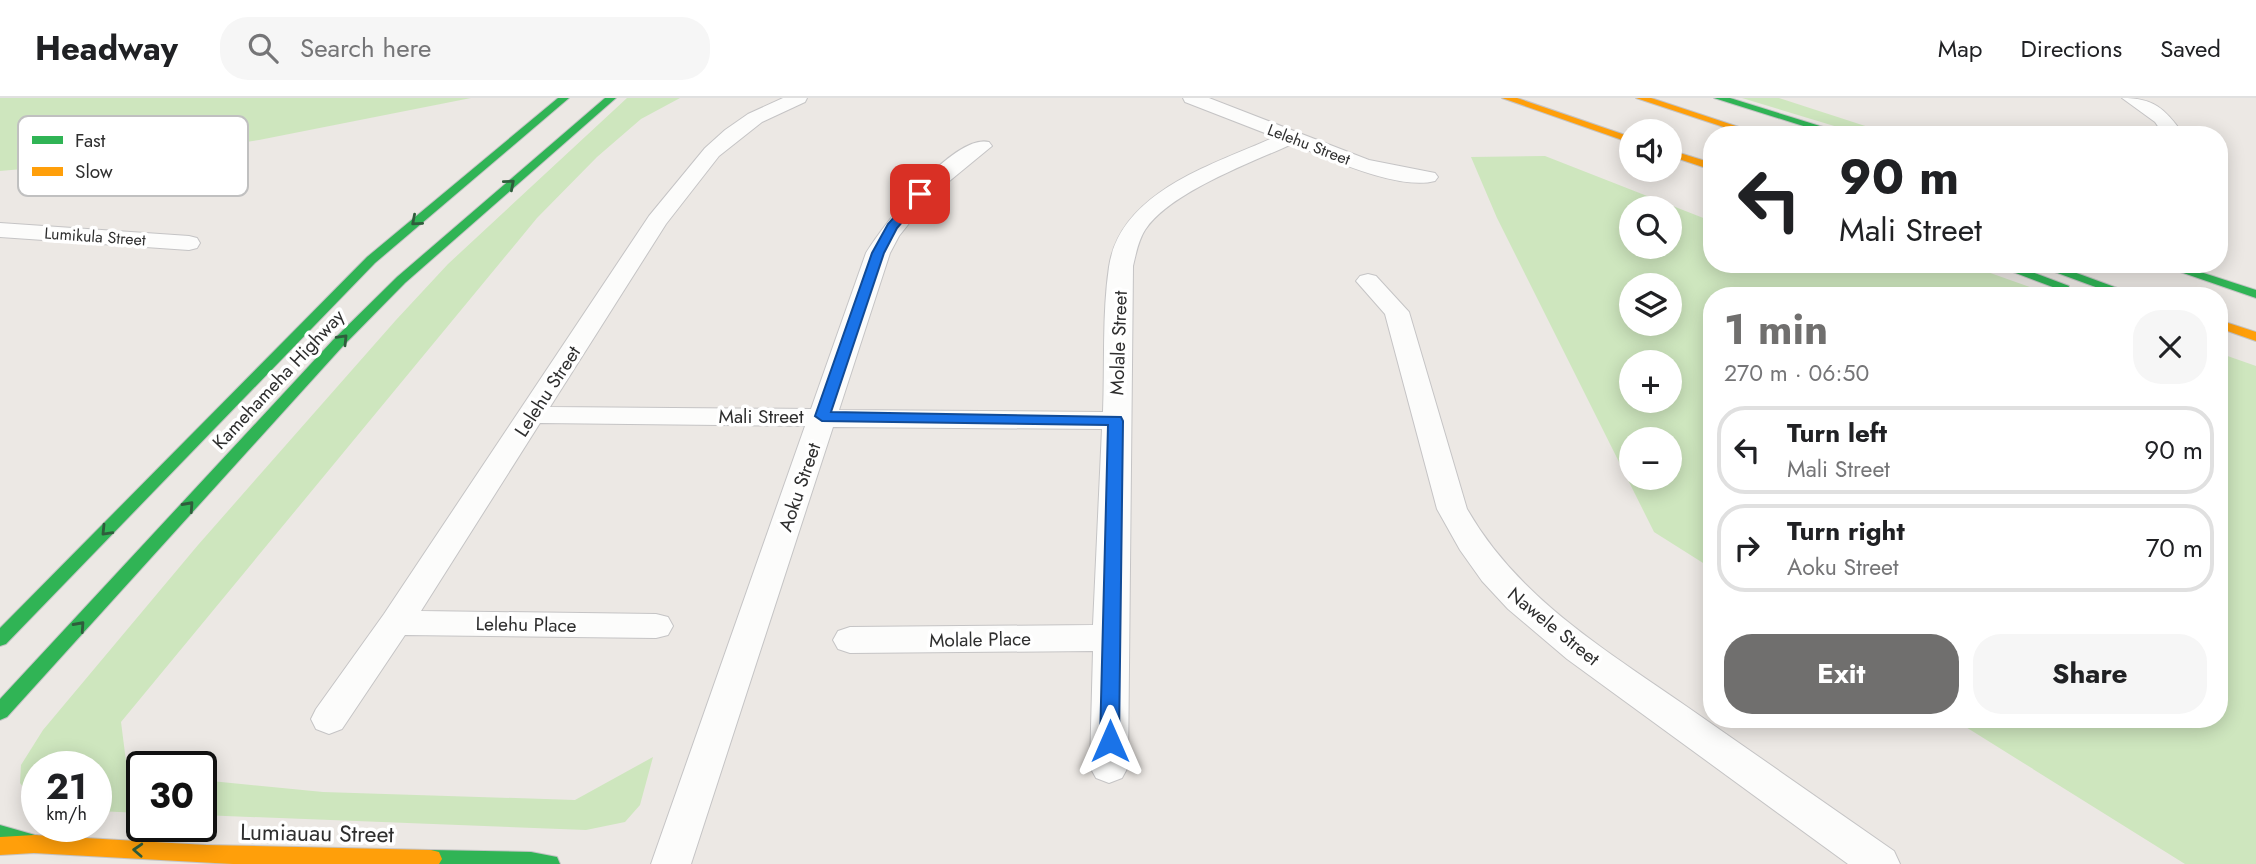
<!DOCTYPE html>
<meta charset="utf-8">
<style>
:root{--surface:#fff;--page:#f6f6f6;--text:#202124;--muted:#757577;--line:#e0e0e0;--accent:#706f6e}
body{margin:0;font-family:Jost,sans-serif;background:var(--page);color:var(--text);height:100vh;display:flex;flex-direction:column;font-size:26px;white-space:nowrap}
*{box-sizing:border-box;margin:0}
p{font-size:23px;color:var(--muted)}
.icon{flex:none;width:38px;height:38px;fill:none;stroke:currentColor;stroke-width:2;stroke-linecap:round;stroke-linejoin:round}
.map{position:relative;flex:1;overflow:hidden}
.drawer{position:absolute;left:1703px;top:189px;width:525px;height:441px;display:flex;flex-direction:column;background:var(--surface);border-radius:28px;box-shadow:0 4px 18px #0003}
.drawer>*{flex:none}
.guide{position:absolute;left:1703px;top:28px;width:525px;height:147px;border-radius:28px;box-shadow:0 4px 18px #0003;background:#fff;color:var(--text);overflow:hidden}
.fabs{position:absolute;left:1619px;top:21px;display:grid;gap:14px}
.fabs a{display:grid;place-items:center;width:63px;height:63px;border-radius:50%;background:var(--surface);box-shadow:0 4px 18px #0003;font-size:35px}
.speed{position:absolute;left:21px;top:653px;display:flex;gap:14px;font-size:35px;font-weight:700;text-align:center}
.speed>*{display:grid;place-content:center;width:91px;height:91px;border-radius:50%;background:var(--surface);box-shadow:0 4px 18px #0003;line-height:1}
.speed small{font-size:18px;font-weight:400}
.speed .limit{border:4px solid #111;border-radius:10px;background:#fff;color:#111}
.pin{position:absolute;display:grid;place-items:center;width:60px;height:60px;color:#fff;margin:-30px;border-radius:14px;box-shadow:0 4px 10px #0006}
.me{position:absolute;width:77px;margin:-38px;rotate:0deg;stroke-linejoin:round;filter:drop-shadow(0 0 5px #0008)}
.turn{display:flex;align-items:center;gap:24px;height:147px;padding:0 21px;font-size:32px}
.turn .icon{width:91px;height:91px;stroke-width:2.5}
.turn b{display:block;font-size:49px;line-height:60px}
.round{display:grid;place-items:center;flex:none;width:74px;height:74px;border-radius:28px;background:var(--page)}
.summary{display:flex;align-items:center;justify-content:space-between;height:119px;padding:0 21px}
h1{font-size:42px;font-weight:700;line-height:52px;color:var(--accent)}
.cta{display:flex;gap:14px;margin-top:auto;padding:14px 21px}
.cta a{flex:1;height:80px;border-radius:28px;background:var(--accent);color:#fff;font-size:28px;font-weight:700;line-height:80px;text-align:center}
.cta a+a{background:var(--page);color:var(--text)}
ul{padding:0;list-style:none}
li{display:flex;align-items:center;gap:21px;height:88px;margin:0 14px 10px;padding:0 7px;border:4px solid var(--line);border-radius:28px}
li div{flex:1}
li b{display:block;font-size:26px}
li em{font-style:normal}
header{display:flex;align-items:center;gap:42px;box-sizing:border-box;height:98px;padding:0 35px;background:var(--surface);border-bottom:2px solid var(--line)}
header strong{font-size:33px}
nav{display:flex;gap:38px;margin-inline-start:auto;font-size:24px}
.search{width:490px;height:63px;background:var(--page);display:flex;align-items:center;gap:18px;box-sizing:border-box;padding:0 24px;border-radius:28px;color:var(--muted);font-size:26px}
.map>svg:first-child{display:block}
.green{fill:#cee6be;fill-rule:evenodd}
.lines{fill:none;stroke-linecap:round;stroke-linejoin:round}
.street-casing{stroke:#c5c4c5;stroke-width:2}
.fast-casing{stroke:#c5c4c5;stroke-width:2}
.slow-casing{stroke:#c5c4c5;stroke-width:2}
.street{fill:#fcfcfb;fill-rule:evenodd}
.fast{fill:#30b455;fill-rule:evenodd}
.slow{fill:#ff9f0a;fill-rule:evenodd}
.oneway{stroke:#2f5d3c}
.route{fill:#1a73e8;stroke:#114b97;stroke-width:2}
.labels{text-anchor:middle;stroke-width:7;stroke-linejoin:round;paint-order:stroke}
.far-street-label{font-size:16px;fill:#2e2e2e;stroke:#fff}
.street-label{font-size:19px;fill:#2e2e2e;stroke:#fff}
.near-street-label{font-size:23px;fill:#2e2e2e;stroke:#fff}
.key{fill:#fff;stroke:#c0c0c0;stroke-width:2}
.key-label{font-size:19px;fill:#2e2e2e}
</style>
<header>
<strong>Headway</strong>
<div class="search"><svg class="icon" aria-label="search" viewBox="0 0 24 24"><circle cx="10" cy="10" r="6"/><path d="M15 15l6 6"/></svg>Search here</div>
<nav><a>Map</a><a>Directions</a><a>Saved</a></nav>
</header>
<div class="map">
<svg width="2256" height="766" viewBox="0 0 2256 766">
<rect width="100%" height="100%" fill="#ece8e4"/>
<g class="green">
<polygon points="0,0 471,0 259,42 136,61 0,73"/>
<polygon points="627,0 680,0 641,21 597,59 537,120 121,624 128,679 142,679 142,715 96,713 96,668 37,668 37,704 34,703 20,685 21,667 43,632 198,447 396,222 448,166"/>
<polygon points="1742,0 1779,0 1893,37 1864,37"/>
<path d="M 1545,58 L 1711,123 L 1712,166 L 1965,166 L 2055,198 L 1712,198 L 1711,470 L 1654,434 L 1497,120 L 1471,59 ZM 1631,110 L 1670,110 L 1670,149 L 1631,149 ZM 1631,187 L 1670,187 L 1670,226 L 1631,226 ZM 1670,264 L 1670,303 L 1631,303 L 1631,264 ZM 1670,341 L 1670,380 L 1631,380 L 1631,341 Z"/>
<polygon points="2219,255 2256,268 2256,766 2185,766 1953,621 2219,621"/>
<polygon points="653,659 640,707 625,724 586,732 201,717 201,682 323,694 575,702"/>
</g>
<g class="lines">
<defs>
<g id="street">
<path d="M 783,0 L 807,0 L 805,4 L 762,24 L 719,58 L 666,126 L 550,309 L 811,311 L 866,155 C 883,127 954,35 989,44 L 992,48 L 930,99 L 899,138 L 890,155 L 839,312 L 1103,314 C 1105,267 1102,216 1109,169 C 1120,93 1215,66 1275,39 L 1185,4 L 1183,0 L 1209,0 L 1369,62 L 1435,75 L 1438,79 L 1435,83 C 1398,93 1328,60 1292,46 C 1251,65 1170,94 1145,132 C 1138,143 1136,156 1133,168 L 1128,669 L 1122,680 L 1109,685 L 1096,680 L 1090,669 L 1093,553 L 850,555 L 838,551 L 833,542 L 838,533 L 850,529 L 1093,527 L 1102,331 L 833,329 L 691,766 L 651,766 L 805,328 L 540,325 L 421,513 L 656,516 L 668,519 L 673,528 L 668,537 L 656,540 L 405,537 L 342,631 L 329,636 L 316,631 L 311,621 L 316,611 L 384,516 L 649,118 L 705,50 L 725,32 L 748,16 Z"/>
<path d="M 2122,0 C 2153,0 2165,10 2183,36 L 2164,37 L 2155,24 Z"/>
<polygon points="0,125 189,138 197,140 200,145 197,150 189,152 0,139"/>
<path d="M 1368,176 L 1376,178 L 1409,214 L 1467,411 C 1518,500 1604,551 1686,608 C 1755,656 1825,705 1894,753 L 1900,766 L 1848,766 L 1567,561 L 1508,511 L 1482,483 L 1460,452 L 1437,411 L 1385,216 L 1356,183 L 1360,178 Z"/>
</g>
<g id="fast">
<polygon points="558,0 569,0 375,165 6,546 0,548 0,530 367,159"/>
<polygon points="605,0 616,0 405,185 343,248 7,619 0,622 0,601 333,242 397,179"/>
<polygon points="1714,0 1730,0 1849,37 1832,37"/>
<polygon points="1992,166 2011,166 2069,188 2068,191 2058,191"/>
<polygon points="2033,166 2052,166 2139,198 2120,198"/>
<polygon points="2157,166 2176,166 2256,192 2256,200"/>
<polygon points="0,727 42,739 45,746 42,753 34,755 0,745"/>
<polygon points="431,752 531,754 557,759 560,766 423,766 420,761 423,754"/>
</g>
<g id="slow">
<polygon points="1502,0 1517,0 1631,39 1631,45"/>
<polygon points="1636,0 1651,0 1754,34 1745,36"/>
<polygon points="1670,52 1712,65 1712,72 1670,58"/>
<polygon points="2219,222 2256,234 2256,243 2219,230"/>
<polygon points="34,737 206,747 431,752 439,754 442,761 439,766 233,766 34,755 0,757 0,739"/>
</g>
</defs>
<use href="#street" class="street-casing"/>
<use href="#fast" class="fast-casing"/>
<use href="#slow" class="slow-casing"/>
<use href="#street" class="street"/>
<use href="#fast" class="fast"/>
<use href="#slow" class="slow"/>
</g>
<defs><path id="oneway-chevron" d="M-2-3.5L2.5 0L-2 3.5" fill="none" stroke-width="1.6" stroke-linecap="round" stroke-linejoin="round" transform="scale(1.75)"/></defs>
<g class="oneway">
<use href="#oneway-chevron" transform="translate(510 86) rotate(-41)"/>
<use href="#oneway-chevron" transform="translate(416 123) rotate(139)"/>
<use href="#oneway-chevron" transform="translate(343 241) rotate(-46)"/>
<use href="#oneway-chevron" transform="translate(189 408) rotate(-48)"/>
<use href="#oneway-chevron" transform="translate(106 433) rotate(134)"/>
<use href="#oneway-chevron" transform="translate(80 528) rotate(-48)"/>
<use href="#oneway-chevron" transform="translate(138 752) rotate(-177)"/>
</g>
<polygon class="route" points="916,94 926,96 897,130 884,155 831,314 1121,319 1123,323 1119,643 1117,649 1110,651 1102,649 1100,643 1108,327 822,323 815,318 872,155 888,126"/>
<g class="labels">
<g class="far-street-label">
<text transform="translate(1309 46) rotate(21)" y="6">Lelehu Street</text>
<text transform="translate(95 138) rotate(4)" y="6">Lumikula Street</text>
</g>
<g class="street-label">
<text transform="translate(1118 245) rotate(-88)" y="7">Molale Street</text>
<text transform="translate(278 281) rotate(-47)" y="7">Kamehameha Highway</text>
<text transform="translate(547 293) rotate(-57)" y="7">Lelehu Street</text>
<text x="761" y="325">Mali Street</text>
<text transform="translate(799 389) rotate(-71)" y="7">Aoku Street</text>
<text transform="translate(526 526) rotate(1)" y="7">Lelehu Place</text>
<text transform="translate(1554 528) rotate(39)" y="7">Nawele Street</text>
<text transform="translate(980 541) rotate(-1)" y="7">Molale Place</text>
</g>
<g class="near-street-label">
<text transform="translate(317 735) rotate(1)" y="8">Lumiauau Street</text>
</g>
</g>
<rect x="18" y="18" width="230" height="80" rx="10" class="key"/>
<rect x="32" y="38" width="31" height="8" fill="#30b455"/>
<rect x="32" y="69" width="31" height="9" fill="#ff9f0a"/>
<g class="key-label">
<text x="75" y="49">Fast</text>
<text x="75" y="80">Slow</text>
</g>
</svg>
<div class="fabs">
<a><svg class="icon" aria-label="sound" viewBox="0 0 24 24"><path d="M4 9h4l5-4v14l-5-4H4zM17 9q2 3 0 6"/></svg></a>
<a><svg class="icon" aria-label="search" viewBox="0 0 24 24"><circle cx="10" cy="10" r="6"/><path d="M15 15l6 6"/></svg></a>
<a><svg class="icon" aria-label="layers" viewBox="0 0 24 24"><path d="M12 4l9 5-9 5-9-5zM3 14l9 5 9-5"/></svg></a>
<a>+</a>
<a>−</a>
</div>
<div class="speed"><div>21<small>km/h</small></div><div class="limit">30</div></div>
<div class="pin" style="left:920px;top:96px;background:#d93025"><svg class="icon" aria-label="arrive" viewBox="0 0 24 24"><path d="M6 21V4h12l-3 4 3 4H6"/></svg></div>
<svg class="me" style="left:1110px;top:643px" viewBox="-20 -20 40 40"><path d="M0-17L14 15 0 8-14 15z" fill="#1a73e8" stroke="#fff" stroke-width="4"/></svg>
<div class="guide">
<div class="turn"><svg class="icon" aria-label="left" viewBox="0 0 24 24"><path d="M17 20v-9H6M10 6l-5 5 5 5"/></svg><div><b>90 m</b>Mali Street</div></div>
</div>
<section class="drawer">
<div class="summary"><div><h1>1 min</h1><p>270 m · 06:50</p></div><a class="round"><svg class="icon" aria-label="close" viewBox="0 0 24 24"><path d="M6 6l12 12M18 6L6 18"/></svg></a></div>
<ul>
<li><svg class="icon" aria-label="left" viewBox="0 0 24 24"><path d="M17 20v-9H6M10 6l-5 5 5 5"/></svg><div><b>Turn left</b><p>Mali Street</p></div><em>90 m</em></li>
<li><svg class="icon" aria-label="right" viewBox="0 0 24 24"><path d="M7 20v-9h11M14 6l5 5-5 5"/></svg><div><b>Turn right</b><p>Aoku Street</p></div><em>70 m</em></li>
</ul>
<div class="cta"><a>Exit</a><a>Share</a></div>
</section>
</div>
